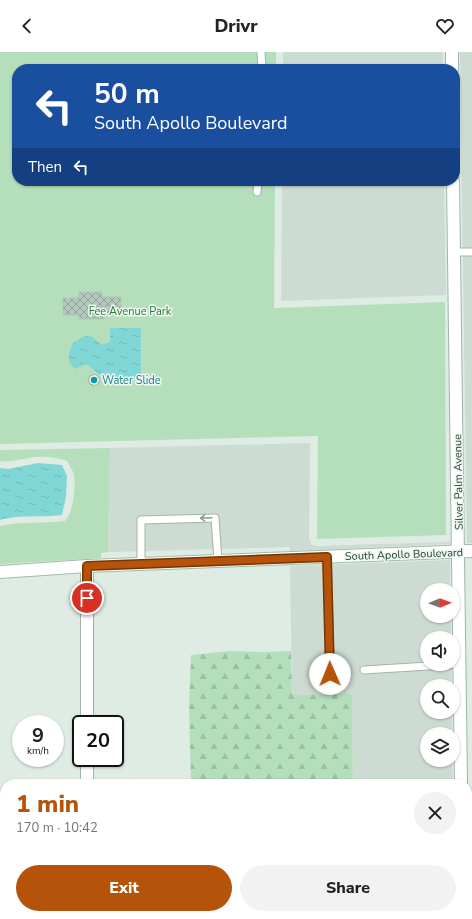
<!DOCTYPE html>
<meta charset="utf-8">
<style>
:root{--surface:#fff;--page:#f2f2f2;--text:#222;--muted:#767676;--accent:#b45309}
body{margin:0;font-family:"Nunito Sans",sans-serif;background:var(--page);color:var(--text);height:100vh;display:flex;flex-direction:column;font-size:15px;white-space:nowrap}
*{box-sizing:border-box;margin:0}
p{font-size:13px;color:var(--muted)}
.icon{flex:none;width:22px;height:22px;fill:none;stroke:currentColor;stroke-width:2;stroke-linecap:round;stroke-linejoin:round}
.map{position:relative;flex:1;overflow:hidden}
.drawer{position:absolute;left:0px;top:727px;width:472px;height:140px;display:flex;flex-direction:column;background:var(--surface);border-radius:16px 16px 0 0;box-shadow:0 1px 3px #0004}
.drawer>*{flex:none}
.banner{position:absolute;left:12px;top:12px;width:448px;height:122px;border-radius:16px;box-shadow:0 1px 3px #0004;background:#1a4fa0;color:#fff;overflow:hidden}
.needle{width:26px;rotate:89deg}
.tools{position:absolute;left:420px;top:531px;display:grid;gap:8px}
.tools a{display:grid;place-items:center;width:40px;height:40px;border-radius:50%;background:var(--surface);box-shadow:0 1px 3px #0004;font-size:20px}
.speed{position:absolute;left:12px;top:663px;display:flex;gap:8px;font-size:20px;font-weight:700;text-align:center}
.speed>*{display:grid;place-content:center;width:52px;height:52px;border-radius:50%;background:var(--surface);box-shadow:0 1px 3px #0004;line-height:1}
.speed small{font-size:10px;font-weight:400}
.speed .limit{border:2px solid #111;border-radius:6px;background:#fff;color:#111}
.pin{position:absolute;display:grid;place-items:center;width:34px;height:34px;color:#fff;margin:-17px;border:2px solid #fff;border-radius:50%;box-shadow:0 1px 4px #0007}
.me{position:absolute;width:44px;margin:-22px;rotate:359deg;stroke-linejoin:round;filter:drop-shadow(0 0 3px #0008)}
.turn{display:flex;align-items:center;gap:14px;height:84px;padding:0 16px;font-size:18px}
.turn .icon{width:52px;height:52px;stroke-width:2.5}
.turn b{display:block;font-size:28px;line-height:34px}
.then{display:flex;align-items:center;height:38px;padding:0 16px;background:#0003;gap:8px;font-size:15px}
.round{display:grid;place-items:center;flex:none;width:42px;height:42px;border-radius:21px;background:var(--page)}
.headline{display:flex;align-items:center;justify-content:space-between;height:68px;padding:0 16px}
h1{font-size:24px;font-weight:800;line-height:30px;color:var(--accent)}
.button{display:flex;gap:8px;margin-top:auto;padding:8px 16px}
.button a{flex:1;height:46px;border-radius:24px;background:var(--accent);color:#fff;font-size:16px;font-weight:800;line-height:46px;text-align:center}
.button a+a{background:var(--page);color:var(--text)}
header{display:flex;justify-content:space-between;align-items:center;height:52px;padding:0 16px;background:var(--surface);font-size:18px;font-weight:800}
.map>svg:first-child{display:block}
.built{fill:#cddcd2}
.forest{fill:url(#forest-firs)}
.green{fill:#b5dfba}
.water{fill:url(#water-ripples)}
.building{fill:url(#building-cross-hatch);stroke:#b1c6ba}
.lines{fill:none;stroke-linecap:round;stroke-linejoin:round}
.lane-casing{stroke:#a1b4aa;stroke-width:9}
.street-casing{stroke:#a1b4aa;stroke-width:14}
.secondary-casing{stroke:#9fbcad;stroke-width:14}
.lane{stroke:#fff;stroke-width:7}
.street{stroke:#fff;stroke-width:12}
.secondary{stroke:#fff;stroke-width:12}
.oneway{stroke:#8e9e98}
.route-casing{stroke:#753606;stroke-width:10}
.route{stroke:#b45309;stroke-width:7}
.culture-dot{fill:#0f9aa8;stroke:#eff8f2;stroke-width:1.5}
.labels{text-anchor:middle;stroke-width:3;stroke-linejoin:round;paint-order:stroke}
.park-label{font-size:11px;fill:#257837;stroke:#eff8f2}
.culture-label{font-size:11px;fill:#0d838f;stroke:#eff8f2;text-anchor:start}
.street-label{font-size:11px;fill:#1e3d30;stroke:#eff8f2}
</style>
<header><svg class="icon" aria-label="back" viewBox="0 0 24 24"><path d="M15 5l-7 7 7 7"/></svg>Drivr<svg class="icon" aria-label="heart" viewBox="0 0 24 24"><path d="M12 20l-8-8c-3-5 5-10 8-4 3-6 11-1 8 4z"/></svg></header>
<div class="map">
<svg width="472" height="867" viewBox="0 0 472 867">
<defs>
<pattern id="forest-firs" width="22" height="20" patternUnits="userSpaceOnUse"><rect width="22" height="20" fill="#b5dfba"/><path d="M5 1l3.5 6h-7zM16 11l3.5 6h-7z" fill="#9bc0a0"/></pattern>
<pattern id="water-ripples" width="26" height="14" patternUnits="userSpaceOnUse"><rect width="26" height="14" fill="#81d7d6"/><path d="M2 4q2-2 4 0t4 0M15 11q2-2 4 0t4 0" fill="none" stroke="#6fb9b8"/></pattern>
<pattern id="building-cross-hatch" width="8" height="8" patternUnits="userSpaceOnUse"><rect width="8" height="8" fill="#b4c7bc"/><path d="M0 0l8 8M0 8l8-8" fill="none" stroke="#92a399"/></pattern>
</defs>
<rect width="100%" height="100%" fill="#dfece4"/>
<g class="built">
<rect x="283" y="0" width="160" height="17"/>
<polygon points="460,0 472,0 472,491 467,491 461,89"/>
<polygon points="282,129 444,129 446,243 281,249"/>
<polygon points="310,391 309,487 312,493 317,494 446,490 450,489 450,492 290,499 290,495 108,500 110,396"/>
<polygon points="450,508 450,538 427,538 427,564 451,564 451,586 427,586 427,612 451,612 452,634 427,634 427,660 452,660 452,682 427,682 427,708 452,708 453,732 353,732 352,643 292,643 290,514"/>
</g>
<polygon class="forest" points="231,599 261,600 291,599 292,643 352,642 353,732 191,732 189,654 191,603"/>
<g class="green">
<polygon points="0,0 276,0 276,17 17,17 17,129 275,129 274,256 445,250 446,483 317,487 318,384 0,392"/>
<path d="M 110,396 L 108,500 L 101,501 L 101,506 L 0,512 L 0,474 C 21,469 43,472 65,469 C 73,462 76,434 74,423 C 73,418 69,413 67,409 C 58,405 44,404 35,405 C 23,406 12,411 0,409 L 0,398 Z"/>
</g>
<g class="water">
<path d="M 110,276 L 141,276 L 141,326 C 128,326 109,330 99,322 C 94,319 92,315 86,312 L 76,317 C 65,311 69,300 73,291 C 79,287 87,281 94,286 C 97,288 99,291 101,293 L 110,290 Z"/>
<path d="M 38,411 L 62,413 L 67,424 L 66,445 L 62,463 C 41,466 20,462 0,468 L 0,416 L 8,417 Z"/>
</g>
<g class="building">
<polygon points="79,240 102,240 102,245 121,245 121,262 104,262 104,267 79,267 79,263 63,263 63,246 79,246"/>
<circle cx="94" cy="328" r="6"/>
</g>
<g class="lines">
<defs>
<g id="lane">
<polyline points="261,0 262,17"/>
<polyline points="257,140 258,129"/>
<polyline points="454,200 472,200"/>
<polyline points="327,505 331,637"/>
<polyline points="141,512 141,468 215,466 218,509"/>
<polyline points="364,618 460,612"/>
</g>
<g id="street">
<polyline points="452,0 452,17"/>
<polyline points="453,129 461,732"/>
<polyline points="87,672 87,514"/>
<polyline points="87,732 87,706"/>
<polyline points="467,778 472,777"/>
<polyline points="0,800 5,799"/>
</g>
<polyline id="secondary" points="0,520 87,514 472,499"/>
</defs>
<use href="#lane" class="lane-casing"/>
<use href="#street" class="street-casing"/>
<use href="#secondary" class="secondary-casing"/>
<use href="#lane" class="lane"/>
<use href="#street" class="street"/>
<use href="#secondary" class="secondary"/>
</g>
<defs><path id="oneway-shaft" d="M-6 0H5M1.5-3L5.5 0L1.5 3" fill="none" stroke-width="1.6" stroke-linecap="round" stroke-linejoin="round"/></defs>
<use class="oneway" href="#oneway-shaft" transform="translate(206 466) rotate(178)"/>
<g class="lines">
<defs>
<polyline id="route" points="87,546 87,514 327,505 330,622"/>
</defs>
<use href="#route" class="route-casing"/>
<use href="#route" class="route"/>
</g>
<circle class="culture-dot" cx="94" cy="328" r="4"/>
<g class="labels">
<g class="park-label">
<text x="130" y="263">Fee Avenue Park</text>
</g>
<g class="culture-label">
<text x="102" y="332">Water Slide</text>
</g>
<g class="street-label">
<text transform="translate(458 430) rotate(-91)" y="4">Silver Palm Avenue</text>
<text transform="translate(404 502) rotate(-2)" y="4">South Apollo Boulevard</text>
</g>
</g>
</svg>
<div class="tools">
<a><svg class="needle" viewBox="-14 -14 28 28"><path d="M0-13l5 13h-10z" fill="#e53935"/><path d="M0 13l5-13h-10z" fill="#767676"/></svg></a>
<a><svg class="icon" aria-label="sound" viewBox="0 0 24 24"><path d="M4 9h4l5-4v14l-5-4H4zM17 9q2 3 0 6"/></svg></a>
<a><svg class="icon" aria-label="search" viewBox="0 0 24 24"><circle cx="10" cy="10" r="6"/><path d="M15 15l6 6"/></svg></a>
<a><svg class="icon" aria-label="layers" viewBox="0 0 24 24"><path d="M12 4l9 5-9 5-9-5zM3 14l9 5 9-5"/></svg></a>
</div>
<div class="speed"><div>9<small>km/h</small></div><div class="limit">20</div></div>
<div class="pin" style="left:87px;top:546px;background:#d93025"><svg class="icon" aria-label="arrive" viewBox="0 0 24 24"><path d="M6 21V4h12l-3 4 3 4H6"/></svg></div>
<svg class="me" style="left:330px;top:622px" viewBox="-20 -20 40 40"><circle r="19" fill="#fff"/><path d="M0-13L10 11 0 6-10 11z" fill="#b45309"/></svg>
<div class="banner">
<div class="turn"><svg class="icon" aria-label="left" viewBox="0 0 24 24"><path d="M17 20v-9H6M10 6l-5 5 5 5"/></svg><div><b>50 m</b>South Apollo Boulevard</div></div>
<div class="then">Then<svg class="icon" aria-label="left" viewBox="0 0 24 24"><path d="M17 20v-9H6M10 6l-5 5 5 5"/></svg></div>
</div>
<section class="drawer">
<div class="headline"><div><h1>1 min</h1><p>170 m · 10:42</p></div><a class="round"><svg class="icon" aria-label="close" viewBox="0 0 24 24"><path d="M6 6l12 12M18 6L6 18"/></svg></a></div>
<div class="button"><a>Exit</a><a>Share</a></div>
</section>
</div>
